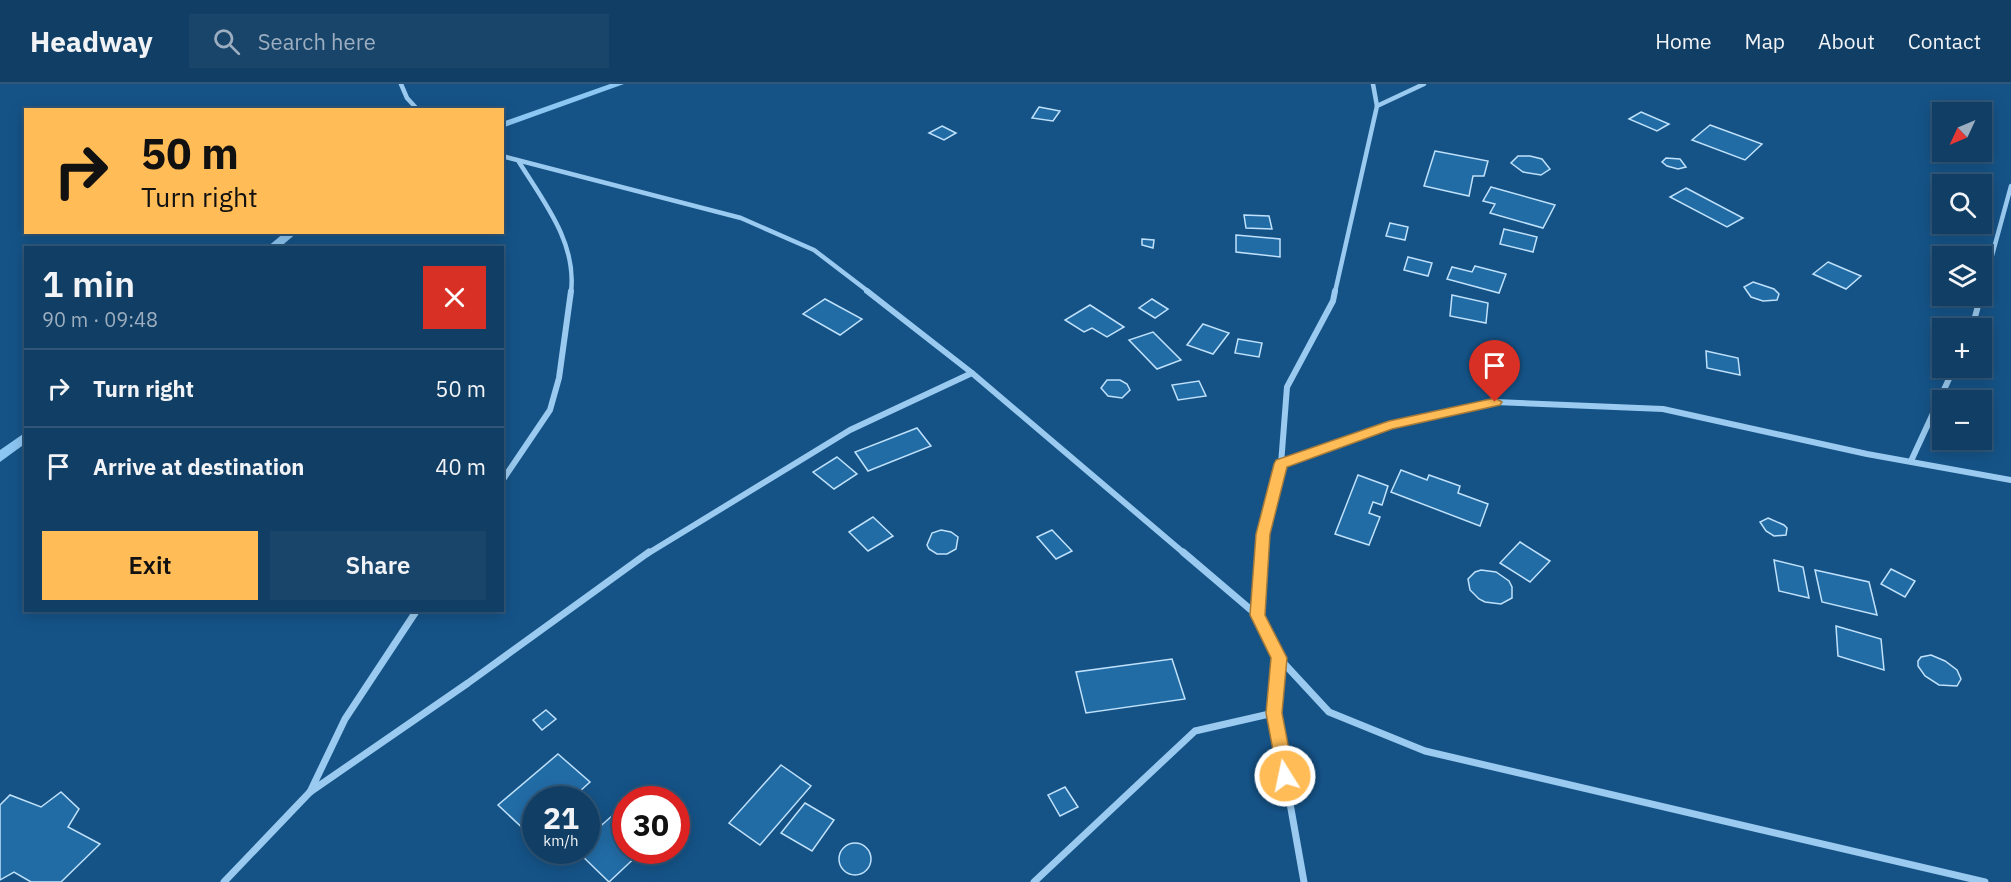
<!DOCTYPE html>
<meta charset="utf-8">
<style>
:root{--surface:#103e65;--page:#19456b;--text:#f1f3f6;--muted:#9caebf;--line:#305779;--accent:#ffbc57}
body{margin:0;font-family:"IBM Plex Sans",sans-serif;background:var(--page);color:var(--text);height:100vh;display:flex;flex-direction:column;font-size:22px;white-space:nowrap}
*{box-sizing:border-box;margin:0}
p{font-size:20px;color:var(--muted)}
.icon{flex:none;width:33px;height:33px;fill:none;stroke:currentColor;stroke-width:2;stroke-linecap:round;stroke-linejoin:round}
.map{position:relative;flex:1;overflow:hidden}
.details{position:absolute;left:24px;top:162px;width:480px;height:366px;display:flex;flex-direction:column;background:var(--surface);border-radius:0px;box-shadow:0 3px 15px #0003,0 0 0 2px var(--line)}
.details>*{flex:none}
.banner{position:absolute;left:24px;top:24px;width:480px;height:126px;border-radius:0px;box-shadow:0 3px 15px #0003,0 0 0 2px var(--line);background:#ffbc57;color:#111;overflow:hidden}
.needle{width:39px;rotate:226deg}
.fabs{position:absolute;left:1932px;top:18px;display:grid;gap:12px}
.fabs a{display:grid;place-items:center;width:60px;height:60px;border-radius:0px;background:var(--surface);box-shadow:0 3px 15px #0003,0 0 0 2px var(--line);font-size:30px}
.speed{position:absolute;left:522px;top:702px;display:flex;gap:12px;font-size:30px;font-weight:700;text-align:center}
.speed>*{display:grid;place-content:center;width:78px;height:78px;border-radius:50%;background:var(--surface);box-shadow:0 3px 15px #0003,0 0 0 2px var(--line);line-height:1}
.speed small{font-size:15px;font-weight:400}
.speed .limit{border:9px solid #d22;background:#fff;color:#111}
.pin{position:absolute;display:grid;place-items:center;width:51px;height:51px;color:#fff;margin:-62px -26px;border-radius:50% 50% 50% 0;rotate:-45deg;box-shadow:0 0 6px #0007}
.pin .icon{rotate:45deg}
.me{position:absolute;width:66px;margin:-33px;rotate:350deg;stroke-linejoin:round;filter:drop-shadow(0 0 4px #0008)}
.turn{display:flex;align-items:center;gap:21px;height:126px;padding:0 18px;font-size:27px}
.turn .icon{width:78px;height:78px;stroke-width:2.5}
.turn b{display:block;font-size:42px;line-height:51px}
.round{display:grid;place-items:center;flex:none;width:63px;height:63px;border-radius:0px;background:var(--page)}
.headline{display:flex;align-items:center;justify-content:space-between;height:102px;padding:0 18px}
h1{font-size:36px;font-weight:600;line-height:45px}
.cta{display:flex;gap:12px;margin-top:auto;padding:12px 18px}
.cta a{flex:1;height:69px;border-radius:0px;background:var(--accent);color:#111;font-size:24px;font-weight:600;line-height:69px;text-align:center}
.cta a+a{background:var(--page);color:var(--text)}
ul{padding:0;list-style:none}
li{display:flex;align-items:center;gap:18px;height:78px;padding:0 18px;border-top:2px solid var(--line)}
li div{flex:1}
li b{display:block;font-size:22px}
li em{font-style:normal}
header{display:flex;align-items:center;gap:36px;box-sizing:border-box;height:84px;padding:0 30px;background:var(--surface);border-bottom:2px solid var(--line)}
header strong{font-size:28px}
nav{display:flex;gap:33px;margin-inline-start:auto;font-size:21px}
.search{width:420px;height:54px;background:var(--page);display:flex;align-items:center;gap:15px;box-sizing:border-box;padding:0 21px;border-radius:0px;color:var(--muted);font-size:22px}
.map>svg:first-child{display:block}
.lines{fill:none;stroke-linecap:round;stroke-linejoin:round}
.stream{fill:#8cc6f2;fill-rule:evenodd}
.building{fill:#226ca6;stroke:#bfe1fb;stroke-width:1.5}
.street-far2{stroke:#9acaef;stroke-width:4.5}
.street-far1{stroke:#9acaef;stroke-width:6}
.street{stroke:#9acaef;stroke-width:7}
.route{fill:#ffbc57;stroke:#a67a39;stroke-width:1.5}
</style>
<header>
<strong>Headway</strong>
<div class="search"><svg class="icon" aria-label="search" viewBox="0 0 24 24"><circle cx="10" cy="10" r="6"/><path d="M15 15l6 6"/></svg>Search here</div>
<nav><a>Home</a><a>Map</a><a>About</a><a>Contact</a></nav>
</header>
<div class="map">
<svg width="2011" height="798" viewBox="0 0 2011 798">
<rect width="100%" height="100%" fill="#155387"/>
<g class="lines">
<g class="stream">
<polygon points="610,0 624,0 502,44 502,38"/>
<polygon points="285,148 298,148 279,164 266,164"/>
<polygon points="26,348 26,359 0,378 0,366"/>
</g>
</g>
<g class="building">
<polygon points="1039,23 1060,27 1053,37 1032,34"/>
<polygon points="1641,28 1669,40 1657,47 1629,35"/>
<polygon points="1710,41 1762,60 1745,76 1692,56"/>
<polygon points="942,42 956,49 944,56 929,49"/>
<polygon points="1435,67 1488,77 1484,92 1473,92 1469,112 1424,102"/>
<polygon points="1518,72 1530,72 1542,75 1550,85 1541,91 1523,88 1511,79"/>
<polygon points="1666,74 1680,75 1686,83 1678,85 1667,82 1662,78"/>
<polygon points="1491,103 1555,121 1543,144 1490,129 1495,120 1483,117"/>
<polygon points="1686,104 1743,134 1727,143 1670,113"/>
<polygon points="1244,131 1269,132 1272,145 1246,144"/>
<polygon points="1390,139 1408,143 1405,156 1386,152"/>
<polygon points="1504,145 1537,153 1533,168 1500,160"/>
<polygon points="1236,151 1280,155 1280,173 1236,168"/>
<polygon points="1142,155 1154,156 1153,164 1142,161"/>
<polygon points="1408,173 1432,179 1428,192 1404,186"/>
<polygon points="1828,178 1861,192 1846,205 1813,190"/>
<polygon points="1475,182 1506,190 1499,209 1447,195 1452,183 1472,188"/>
<polygon points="1753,198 1774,205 1779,210 1777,216 1763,217 1751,213 1744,203"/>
<polygon points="1452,211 1488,219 1486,239 1450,232"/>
<polygon points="825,215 862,235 840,251 803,230"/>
<polygon points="1152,215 1168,225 1155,234 1139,224"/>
<polygon points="1090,221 1124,243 1107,253 1092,244 1084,248 1065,236"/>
<polygon points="1203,240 1229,249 1213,270 1187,261"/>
<polygon points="1153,248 1181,276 1157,285 1129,256"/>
<polygon points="1238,255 1262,259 1259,273 1235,269"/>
<polygon points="1706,267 1738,274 1740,291 1707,284"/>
<polygon points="1107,296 1120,296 1127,300 1130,306 1122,314 1108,312 1101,304"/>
<polygon points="1199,297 1206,312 1178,316 1172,301"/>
<polygon points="917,344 931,362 868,387 855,368"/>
<polygon points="837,373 857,390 834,405 813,388"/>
<polygon points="1401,386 1427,396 1429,391 1460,402 1458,409 1488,420 1480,442 1391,408"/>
<polygon points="1358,391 1388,402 1382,421 1373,418 1369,429 1380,433 1369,461 1335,450"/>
<polygon points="873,433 893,452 868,467 849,448"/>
<polygon points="1768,434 1784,441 1787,444 1786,451 1774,452 1766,447 1760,438"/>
<polygon points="941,446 951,448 958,453 956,465 947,470 937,470 929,465 927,461 932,449"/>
<polygon points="1052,446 1072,467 1056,475 1037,453"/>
<polygon points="1520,458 1550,477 1530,498 1500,479"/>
<polygon points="1774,476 1803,483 1809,514 1779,507"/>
<polygon points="1891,485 1915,497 1905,513 1881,500"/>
<polygon points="1481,486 1496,488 1509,497 1512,503 1512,514 1501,520 1485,518 1479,515 1470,506 1468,495 1475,488"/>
<polygon points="1815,486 1869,498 1877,531 1822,518"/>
<polygon points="1836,542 1881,555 1884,586 1838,572"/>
<polygon points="1931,571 1945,577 1957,586 1961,595 1957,602 1939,601 1925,592 1918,582 1918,577 1921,573"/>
<polygon points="1172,575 1185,615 1086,629 1076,588"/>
<polygon points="546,626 556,635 542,646 533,636"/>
<polygon points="558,670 590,698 570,716 536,716 536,746 530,751 498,721"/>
<polygon points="781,681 811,702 760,761 729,739"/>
<polygon points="1065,703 1078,723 1060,732 1048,711"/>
<polygon points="61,708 79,725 68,743 100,760 61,798 31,798 14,788 0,796 0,721 10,711 41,723"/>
<polygon points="805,719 834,736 812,767 781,749"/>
<polygon points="622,723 626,727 626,766 643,766 609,798 576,766 586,766 586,755"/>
<circle cx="855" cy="775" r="16"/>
</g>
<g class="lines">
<g class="street-far2">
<polyline points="401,0 407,14 418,26"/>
<polyline points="1377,22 1424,0"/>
<polyline points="502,72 741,134 814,166 869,208"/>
<path d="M 519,78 C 544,118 577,159 571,208"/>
<polyline points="1335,208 1377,22 1373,0"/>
<polyline points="1982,208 2011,102"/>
</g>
<g class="street-far1">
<polyline points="867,207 972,289 1185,470"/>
<polyline points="1972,244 1982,207"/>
<polyline points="1911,377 1954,284"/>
<polyline points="1281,380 1389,341 1495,318 1663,325 1867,370 2011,396"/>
<polyline points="502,397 550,326 559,294 571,207"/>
<polyline points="647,470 850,346 972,289"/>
<polyline points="1262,470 1263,450 1281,380 1287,303 1333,217 1335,207"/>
</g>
<g class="street">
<polyline points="1183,468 1257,531 1279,574 1329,628 1425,667 1985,798"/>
<polyline points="1257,531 1262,468"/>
<polyline points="1274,629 1304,798"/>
<polyline points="310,708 468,599 649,468"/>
<polyline points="224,798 310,708 345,635 417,526"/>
<polyline points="1034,798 1195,647 1274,629 1279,574"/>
</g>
</g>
<polygon class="route" points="1495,314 1502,318 1500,321 1392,345 1287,383 1270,450 1265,531 1287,574 1282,629 1294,692 1291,698 1285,700 1279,698 1266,629 1271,574 1250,531 1256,450 1274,380 1276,376 1389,337"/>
</svg>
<div class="fabs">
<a><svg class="needle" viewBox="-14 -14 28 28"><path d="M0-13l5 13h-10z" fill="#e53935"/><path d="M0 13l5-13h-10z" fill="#9caebf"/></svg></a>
<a><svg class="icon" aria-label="search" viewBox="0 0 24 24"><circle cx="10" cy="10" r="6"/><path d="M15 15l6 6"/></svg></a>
<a><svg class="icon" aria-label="layers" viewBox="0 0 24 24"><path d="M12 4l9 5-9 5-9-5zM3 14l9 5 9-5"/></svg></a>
<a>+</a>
<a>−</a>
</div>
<div class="speed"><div>21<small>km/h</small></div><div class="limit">30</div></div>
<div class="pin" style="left:1495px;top:318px;background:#d93025"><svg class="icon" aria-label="arrive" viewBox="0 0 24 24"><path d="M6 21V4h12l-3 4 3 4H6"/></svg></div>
<svg class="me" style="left:1285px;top:692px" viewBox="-20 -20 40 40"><circle r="17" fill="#ffbc57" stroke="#fff" stroke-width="3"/><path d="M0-11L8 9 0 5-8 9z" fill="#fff"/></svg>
<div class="banner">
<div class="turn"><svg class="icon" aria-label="right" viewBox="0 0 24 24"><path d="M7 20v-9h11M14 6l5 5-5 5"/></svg><div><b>50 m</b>Turn right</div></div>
</div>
<section class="details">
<div class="headline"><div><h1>1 min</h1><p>90 m · 09:48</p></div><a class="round" style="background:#d93025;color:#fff"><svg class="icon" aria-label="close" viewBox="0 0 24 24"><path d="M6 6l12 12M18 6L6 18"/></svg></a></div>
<ul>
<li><svg class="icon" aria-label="right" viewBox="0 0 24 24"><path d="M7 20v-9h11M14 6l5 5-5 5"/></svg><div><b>Turn right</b></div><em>50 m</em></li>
<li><svg class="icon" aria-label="arrive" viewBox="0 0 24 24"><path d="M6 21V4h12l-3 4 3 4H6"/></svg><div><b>Arrive at destination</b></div><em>40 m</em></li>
</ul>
<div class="cta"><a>Exit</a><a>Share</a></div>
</section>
</div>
